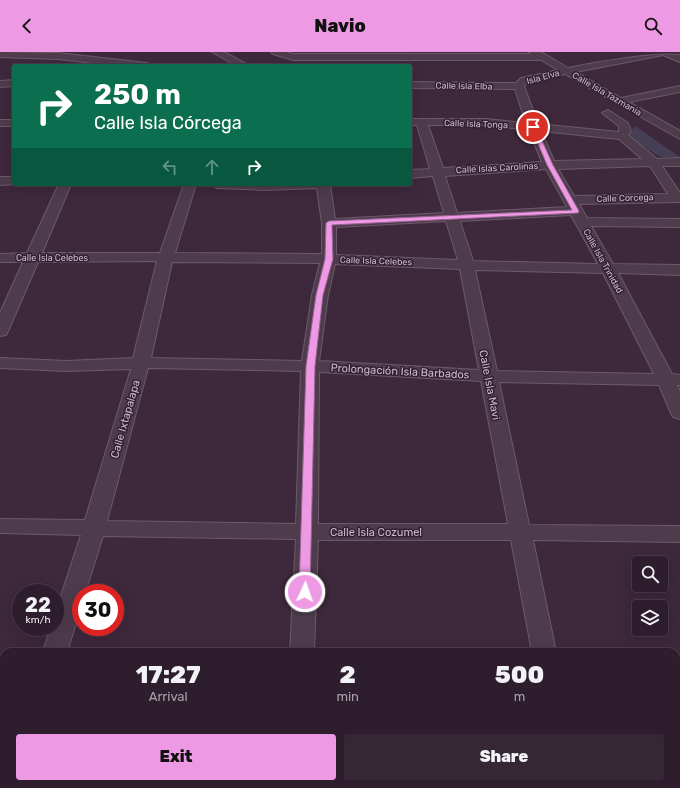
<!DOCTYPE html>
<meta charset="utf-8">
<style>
:root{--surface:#2e1e2d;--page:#362735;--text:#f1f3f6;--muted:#a7a2aa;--line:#493c49;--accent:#ed99e3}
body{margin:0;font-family:Rubik,sans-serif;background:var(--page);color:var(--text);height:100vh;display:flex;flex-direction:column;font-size:15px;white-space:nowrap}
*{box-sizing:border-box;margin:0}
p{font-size:13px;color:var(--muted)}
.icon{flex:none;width:22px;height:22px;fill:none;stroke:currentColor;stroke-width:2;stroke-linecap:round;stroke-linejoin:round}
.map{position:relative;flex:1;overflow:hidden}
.sheet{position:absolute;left:0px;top:596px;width:680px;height:140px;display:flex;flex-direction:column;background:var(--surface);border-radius:12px 12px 0 0;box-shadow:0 4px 16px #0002,0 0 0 1px var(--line)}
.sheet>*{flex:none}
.guide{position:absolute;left:12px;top:12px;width:400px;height:122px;border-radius:4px;box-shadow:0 4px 16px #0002,0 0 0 1px var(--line);background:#0b6e4f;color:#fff;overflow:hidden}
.fabs{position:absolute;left:632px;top:504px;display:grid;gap:8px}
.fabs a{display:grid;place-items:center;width:36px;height:36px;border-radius:4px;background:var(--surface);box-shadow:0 4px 16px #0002,0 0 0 1px var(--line);font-size:20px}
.speed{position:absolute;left:12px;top:532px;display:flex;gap:8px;font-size:20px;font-weight:700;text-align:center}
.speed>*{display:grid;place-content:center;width:52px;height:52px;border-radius:50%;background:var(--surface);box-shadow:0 4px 16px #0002,0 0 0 1px var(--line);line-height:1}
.speed small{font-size:10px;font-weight:400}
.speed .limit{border:6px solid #d22;background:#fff;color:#111}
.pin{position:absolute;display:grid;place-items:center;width:34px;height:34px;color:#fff;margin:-17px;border:2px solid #fff;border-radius:50%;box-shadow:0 1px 4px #0007}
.me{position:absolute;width:44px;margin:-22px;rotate:3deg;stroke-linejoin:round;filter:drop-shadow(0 0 3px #0008)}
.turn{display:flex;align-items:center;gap:14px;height:84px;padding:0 16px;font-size:18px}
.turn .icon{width:52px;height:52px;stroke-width:2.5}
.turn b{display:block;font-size:28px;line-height:34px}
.lanes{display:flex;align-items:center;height:38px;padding:0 16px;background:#0003;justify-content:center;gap:20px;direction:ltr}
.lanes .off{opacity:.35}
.eta{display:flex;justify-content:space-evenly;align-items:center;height:68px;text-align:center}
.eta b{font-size:24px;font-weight:800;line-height:28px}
.button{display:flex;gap:8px;margin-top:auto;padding:8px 16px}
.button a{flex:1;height:46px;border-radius:4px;background:var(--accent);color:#111;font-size:16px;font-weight:800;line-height:46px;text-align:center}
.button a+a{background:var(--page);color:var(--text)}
header{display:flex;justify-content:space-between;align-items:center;height:52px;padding:0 16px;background:var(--accent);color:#111;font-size:18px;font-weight:800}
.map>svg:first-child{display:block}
.green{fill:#453e54}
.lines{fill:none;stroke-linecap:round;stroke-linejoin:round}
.minor-casing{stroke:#6c5a6a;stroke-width:2}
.minor{fill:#4e3c4c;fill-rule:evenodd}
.route{fill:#ed99e3;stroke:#9a6394}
.labels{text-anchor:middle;stroke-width:3;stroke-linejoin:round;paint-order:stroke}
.far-street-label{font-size:9px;fill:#c9b9c7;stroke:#332132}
.street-label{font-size:11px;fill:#c9b9c7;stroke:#332132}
</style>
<header><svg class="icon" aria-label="back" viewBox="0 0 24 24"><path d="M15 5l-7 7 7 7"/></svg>Navio<svg class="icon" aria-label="search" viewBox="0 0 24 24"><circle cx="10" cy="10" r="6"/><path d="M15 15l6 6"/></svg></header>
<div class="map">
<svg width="680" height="736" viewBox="0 0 680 736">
<rect width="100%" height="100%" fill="#3e283c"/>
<polygon class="green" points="635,74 680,105 680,106 660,105 626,83"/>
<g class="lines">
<defs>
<g id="minor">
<polygon points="0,0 58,1 147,11 152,14 121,14 58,7 0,5"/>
<polygon points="212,0 224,0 250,14 237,14"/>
<path d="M 271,0 L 286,0 L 294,2 L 531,2 L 529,0 L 541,0 L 568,16 C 596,10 655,0 680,3 L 680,10 L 663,3 L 576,20 L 621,46 L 680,34 L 680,40 L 629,50 L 680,79 L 680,87 L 565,22 L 529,30 L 524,34 L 538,72 L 619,80 L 619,74 L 602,61 L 608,58 L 628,71 L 631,79 L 628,83 L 657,107 L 680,106 L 680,114 L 662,114 L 680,141 L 680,150 L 579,152 L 587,166 L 680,167 L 680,175 L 591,174 L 613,212 L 680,213 L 680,223 L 618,221 L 672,322 L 680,323 L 680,333 L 677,333 L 680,339 L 680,367 L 673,365 L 671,361 L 659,333 L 499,330 L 529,473 L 680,474 L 680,490 L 533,488 L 556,600 L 532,600 L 511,488 L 318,488 L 314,600 L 290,600 L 296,487 L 103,484 L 85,541 L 81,541 L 81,555 L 67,600 L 43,600 L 51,575 L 55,575 L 55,562 L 81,483 L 0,481 L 0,467 L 85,468 L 131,317 L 66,319 L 0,316 L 0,306 L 66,309 L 133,306 L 157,209 L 38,210 L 8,279 L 6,283 L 0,284 L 0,261 L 23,210 L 0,210 L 0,202 L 27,201 L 59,132 L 71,132 L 42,201 L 160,201 L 184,132 L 196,132 L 175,201 L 322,202 L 322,171 L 317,136 L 266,138 L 217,136 L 211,132 L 330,132 L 335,167 L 444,161 L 433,124 L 410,126 L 410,118 L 430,117 L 417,73 L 410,73 L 410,67 L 486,67 L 526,71 L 515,37 L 410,36 L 410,30 L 516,31 L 521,26 L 558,18 L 541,8 L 293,8 L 273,2 ZM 428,73 L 486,73 L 529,78 L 542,110 L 443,116 ZM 541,79 L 619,87 L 642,107 L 554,109 ZM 650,114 L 668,142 L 574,144 L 558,117 ZM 546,117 L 567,155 L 457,161 L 445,124 ZM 571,163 L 598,212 L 473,209 L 460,169 ZM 446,169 L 458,208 L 336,203 L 336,175 ZM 172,210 L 320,211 L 312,243 L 302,309 L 151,306 ZM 335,212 L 460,217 L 479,318 L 319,309 L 328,243 ZM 475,218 L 603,221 L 654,322 L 497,319 ZM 148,316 L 301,319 L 296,472 L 107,469 ZM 319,320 L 481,329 L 508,472 L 318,472 Z"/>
<polygon points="14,28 14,34 0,35 0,29"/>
<rect x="0" y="68" width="14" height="6"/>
<polygon points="0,125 14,125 14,132 17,132 0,133"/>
<polygon points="4,725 4,732 29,732 28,736 0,736"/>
<polygon points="258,732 375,732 377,736 260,736"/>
<polygon points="558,732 586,732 587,736 559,736"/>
</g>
</defs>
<use href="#minor" class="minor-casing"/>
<use href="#minor" class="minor"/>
</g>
<polygon class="route" points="533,74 536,75 553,113 579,159 578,161 332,173 333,207 323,243 315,314 310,540 309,543 301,543 299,540 306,314 316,243 325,207 326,171 329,169 572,158 547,113 531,75"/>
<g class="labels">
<g class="far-street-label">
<text transform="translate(543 25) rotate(-15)" y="3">Isla Elva</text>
<text transform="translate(464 34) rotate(1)" y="3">Calle Isla Elba</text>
<text transform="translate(607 42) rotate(30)" y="3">Calle Isla Tazmania</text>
<text transform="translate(476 72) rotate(2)" y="3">Calle Isla Tonga</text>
<text transform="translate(497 116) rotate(-3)" y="3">Calle Islas Carolinas</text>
<text transform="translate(625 146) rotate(-2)" y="3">Calle Corcega</text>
<text x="52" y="209">Calle Isla Celebes</text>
<text transform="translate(376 209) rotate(2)" y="3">Calle Isla Celebes</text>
<text transform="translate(603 209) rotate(61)" y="3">Calle Isla Trinidad</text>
</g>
<g class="street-label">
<text transform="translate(400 319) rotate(3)" y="4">Prolongación Isla Barbados</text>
<text transform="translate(490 333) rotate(79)" y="4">Calle Isla Mavi</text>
<text transform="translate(125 367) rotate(-74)" y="4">Calle Ixtapalapa</text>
<text x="376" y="484">Calle Isla Cozumel</text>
</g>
</g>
</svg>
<div class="fabs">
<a><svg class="icon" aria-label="search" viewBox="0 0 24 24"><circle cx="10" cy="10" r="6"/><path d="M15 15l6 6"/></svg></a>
<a><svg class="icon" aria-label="layers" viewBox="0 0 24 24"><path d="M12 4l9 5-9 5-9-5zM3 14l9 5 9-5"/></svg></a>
</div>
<div class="speed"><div>22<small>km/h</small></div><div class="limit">30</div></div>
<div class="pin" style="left:533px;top:75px;background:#d93025"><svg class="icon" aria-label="arrive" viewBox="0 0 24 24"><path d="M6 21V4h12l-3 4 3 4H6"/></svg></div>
<svg class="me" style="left:305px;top:540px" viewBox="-20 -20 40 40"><circle r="17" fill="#ed99e3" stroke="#fff" stroke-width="3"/><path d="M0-11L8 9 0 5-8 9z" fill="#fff"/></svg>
<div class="guide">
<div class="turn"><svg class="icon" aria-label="right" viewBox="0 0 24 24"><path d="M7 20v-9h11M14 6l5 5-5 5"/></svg><div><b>250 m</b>Calle Isla Córcega</div></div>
<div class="lanes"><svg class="icon off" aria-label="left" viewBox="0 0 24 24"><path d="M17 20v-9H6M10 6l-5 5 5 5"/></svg><svg class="icon off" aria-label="ahead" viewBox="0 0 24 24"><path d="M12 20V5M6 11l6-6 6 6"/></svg><svg class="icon" aria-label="right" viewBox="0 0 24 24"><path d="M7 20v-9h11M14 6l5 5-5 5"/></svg></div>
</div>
<section class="sheet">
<div class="eta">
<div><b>17:27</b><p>Arrival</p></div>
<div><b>2</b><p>min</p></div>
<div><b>500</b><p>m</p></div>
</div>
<div class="button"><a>Exit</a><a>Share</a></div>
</section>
</div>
